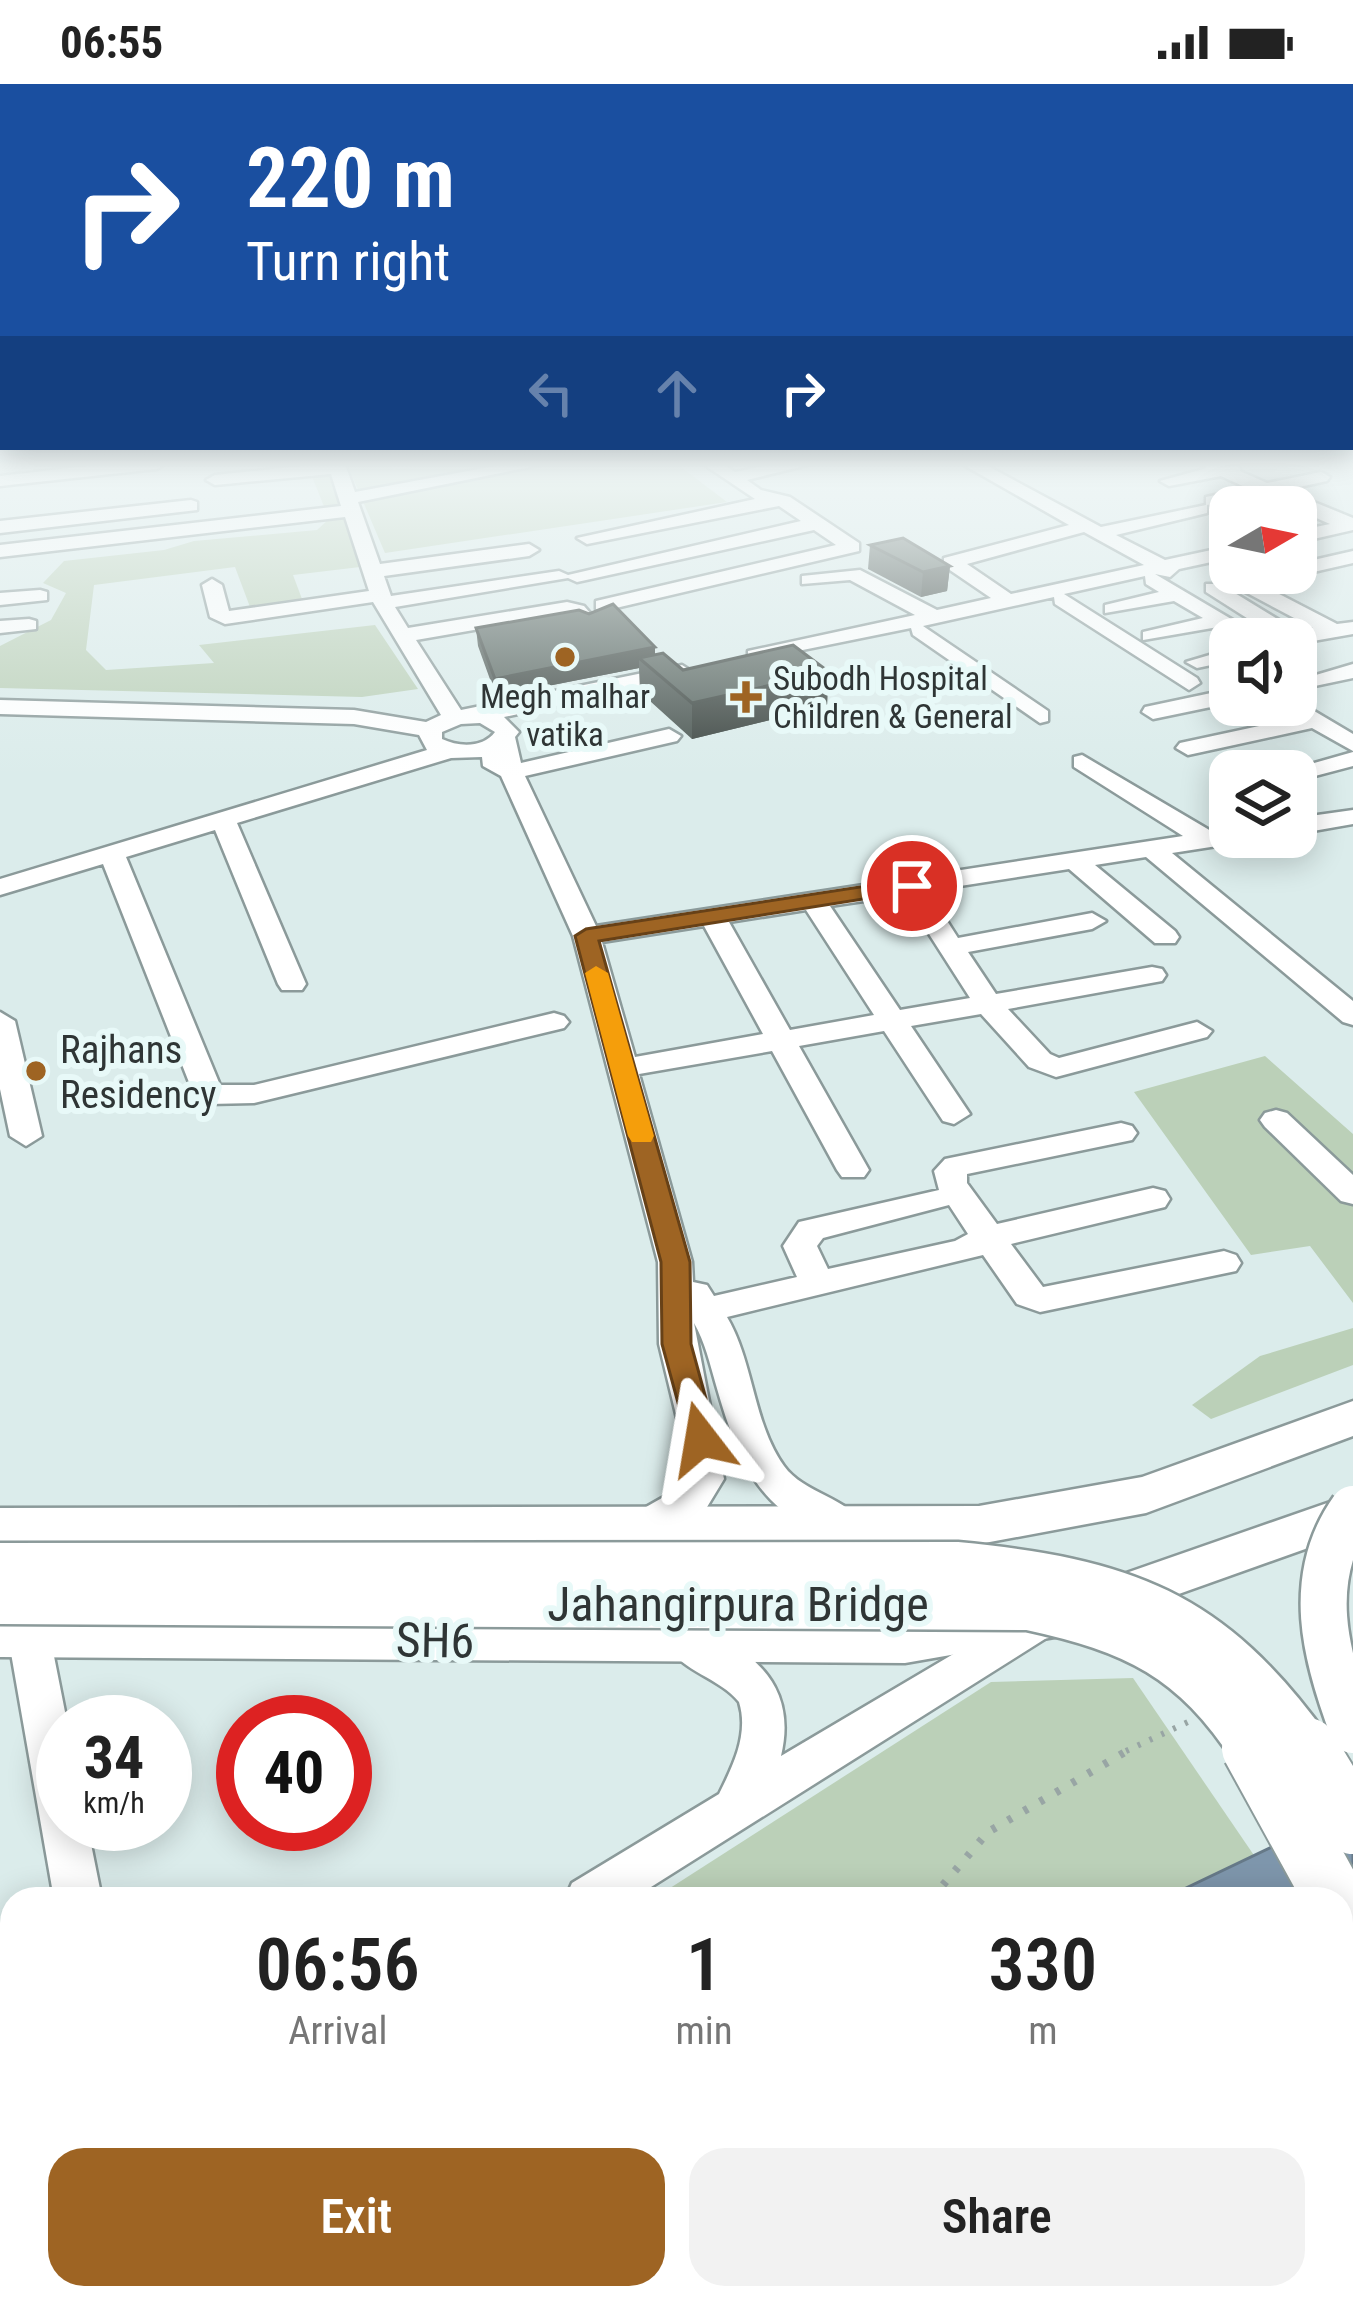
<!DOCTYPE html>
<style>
:root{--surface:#fff;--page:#f2f2f2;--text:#222;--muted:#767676;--accent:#9e6423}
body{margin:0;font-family:"Roboto Condensed",sans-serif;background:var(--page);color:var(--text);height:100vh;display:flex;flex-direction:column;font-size:45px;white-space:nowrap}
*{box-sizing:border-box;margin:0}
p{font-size:39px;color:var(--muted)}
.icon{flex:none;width:66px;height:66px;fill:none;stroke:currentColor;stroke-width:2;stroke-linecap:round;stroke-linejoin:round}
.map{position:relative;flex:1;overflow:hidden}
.drawer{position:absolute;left:0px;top:1803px;width:1353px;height:423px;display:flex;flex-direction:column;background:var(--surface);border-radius:36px 36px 0 0;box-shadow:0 6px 30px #0003}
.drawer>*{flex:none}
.banner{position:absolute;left:0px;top:0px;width:1353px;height:366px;box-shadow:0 6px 30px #0003;background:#1a4fa0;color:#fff;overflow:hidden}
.needle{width:78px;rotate:81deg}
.buttons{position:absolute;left:1209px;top:402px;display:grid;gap:24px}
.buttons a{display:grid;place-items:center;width:108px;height:108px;border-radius:24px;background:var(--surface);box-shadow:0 6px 30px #0003;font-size:60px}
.speed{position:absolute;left:36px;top:1611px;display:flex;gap:24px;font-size:60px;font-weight:700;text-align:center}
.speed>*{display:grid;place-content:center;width:156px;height:156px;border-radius:50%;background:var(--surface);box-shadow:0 6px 30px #0003;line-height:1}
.speed small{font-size:30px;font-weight:400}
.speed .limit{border:18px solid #d22;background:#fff;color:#111}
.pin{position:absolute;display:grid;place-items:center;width:102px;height:102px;color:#fff;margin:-51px;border:6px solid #fff;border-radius:50%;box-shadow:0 3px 12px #0007}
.me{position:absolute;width:132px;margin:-66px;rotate:346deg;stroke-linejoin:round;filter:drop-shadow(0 0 9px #0008)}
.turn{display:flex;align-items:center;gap:42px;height:252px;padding:0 48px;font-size:54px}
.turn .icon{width:156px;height:156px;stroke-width:2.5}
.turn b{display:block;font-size:84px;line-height:102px}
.lanes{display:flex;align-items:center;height:114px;padding:0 48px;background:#0003;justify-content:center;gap:60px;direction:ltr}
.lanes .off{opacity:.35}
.eta{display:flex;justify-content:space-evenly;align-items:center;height:204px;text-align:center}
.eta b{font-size:72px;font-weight:600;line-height:84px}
.primary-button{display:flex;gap:24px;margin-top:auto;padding:24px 48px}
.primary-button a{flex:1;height:138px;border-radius:36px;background:var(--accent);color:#fff;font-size:48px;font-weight:600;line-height:138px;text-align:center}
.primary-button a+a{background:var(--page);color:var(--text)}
.status{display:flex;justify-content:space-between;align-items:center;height:84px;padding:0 60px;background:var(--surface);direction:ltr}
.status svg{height:33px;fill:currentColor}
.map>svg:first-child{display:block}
.green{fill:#bbd0b8}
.water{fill:#7e96ac;stroke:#667988;stroke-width:3}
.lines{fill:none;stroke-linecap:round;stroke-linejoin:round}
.minor-casing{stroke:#8b9a9a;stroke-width:5}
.major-casing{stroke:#8b9a9a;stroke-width:5}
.path-far1{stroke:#98a5a4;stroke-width:6;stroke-dasharray:3 10;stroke-linecap:butt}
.path{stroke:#98a5a4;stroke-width:8;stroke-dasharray:4.5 14;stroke-linecap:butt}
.minor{fill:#fff;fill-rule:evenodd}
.major{fill:#fff;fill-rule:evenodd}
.major-bridge-far1-casing{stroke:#8b9a9a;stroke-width:51;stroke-linecap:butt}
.major-bridge-casing{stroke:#8b9a9a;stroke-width:64;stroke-linecap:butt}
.major-bridge-far1{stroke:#fff;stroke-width:46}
.major-bridge{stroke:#fff;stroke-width:60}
.wall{fill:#4c5753}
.shaded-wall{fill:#3e4743}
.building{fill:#586560;stroke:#3e4743;stroke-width:3}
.route{fill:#9e6423;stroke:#674117;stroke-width:3}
.slow{fill:#f59e0b}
.poi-dot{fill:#9e6423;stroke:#e8f9f8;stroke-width:4.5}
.labels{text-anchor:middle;stroke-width:12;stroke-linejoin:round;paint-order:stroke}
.far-poi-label{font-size:33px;fill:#2f3535;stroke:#e8f9f8;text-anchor:start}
.poi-label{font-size:39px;fill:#2f3535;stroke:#e8f9f8;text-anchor:start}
.near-street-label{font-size:48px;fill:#2f3535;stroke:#e8f9f8}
</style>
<div class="status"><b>06:55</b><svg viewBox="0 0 49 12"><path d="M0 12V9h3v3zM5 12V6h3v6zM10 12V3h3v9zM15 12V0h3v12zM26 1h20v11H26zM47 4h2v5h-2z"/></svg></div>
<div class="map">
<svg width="1353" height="2225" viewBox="0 0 1353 2225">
<rect width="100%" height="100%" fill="#dbeceb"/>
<g class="green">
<polygon points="307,380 326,380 360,483 293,491 302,515 250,523 235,483 94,501 86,566 106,586 214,579 199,561 375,541 418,605 362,613 0,604 0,562 51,536 66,509 43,499 64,477 164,466 194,457 317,446 329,435"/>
<polygon points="347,380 390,380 393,386 429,380 677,380 727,418 385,469"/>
<polygon points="1265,972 1353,1050 1353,1219 1310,1162 1251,1171 1134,1008"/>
<polygon points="1353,1244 1353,1281 1211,1335 1192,1321 1260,1272"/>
<polygon points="1133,1594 1264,1786 1209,1815 653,1815 991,1598"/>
<polygon points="12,2212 12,2214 507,2214 489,2225 0,2225 0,2219"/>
</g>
<polygon class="water" points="1353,1724 1353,2225 373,2225 394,2214 1341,2214 1341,1815 1163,1815"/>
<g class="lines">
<defs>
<g id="minor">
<polygon points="104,380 165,380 157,385 0,402 0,392"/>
<path d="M 320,380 L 345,380 L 355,408 L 506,380 L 545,380 L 358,418 L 380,480 L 529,460 L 539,466 L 529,472 L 384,492 L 391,512 L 559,487 L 568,491 L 801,437 L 779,422 L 587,460 L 577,454 L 755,415 L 703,380 L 723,380 L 735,388 L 774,380 L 812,380 L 747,396 L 761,406 L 790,413 L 859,459 L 859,467 L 603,527 L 596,525 L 596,517 L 836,461 L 814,446 L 577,498 L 568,494 L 395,523 L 408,544 L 567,518 L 584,522 L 597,537 L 587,543 L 567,530 L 416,556 L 461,626 L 682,581 L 693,588 L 682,595 L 504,633 L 519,648 L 515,653 L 521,679 L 669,645 L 681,652 L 677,657 L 525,692 L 596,842 L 1183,752 L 1074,683 L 1074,673 L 1082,671 L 1211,747 L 1230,744 L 1230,753 L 1242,753 L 1230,760 L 1172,769 L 1353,917 L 1353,941 L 1343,938 L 1146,773 L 1095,781 L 1175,847 L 1179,853 L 1175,859 L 1155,859 L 1069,785 L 928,807 L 958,854 L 1092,829 L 1106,837 L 1092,845 L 968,868 L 996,910 L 1152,883 L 1162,885 L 1166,891 L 1162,897 L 1008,925 L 1050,970 L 1059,974 L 1197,938 L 1212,947 L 1207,953 L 1056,993 L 1029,983 L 981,930 L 911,942 L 970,1030 L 954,1040 L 943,1037 L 884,947 L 799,962 L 869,1086 L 864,1093 L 842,1093 L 837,1086 L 772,967 L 639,990 L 692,1178 L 693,1198 L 707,1201 L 714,1212 L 797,1193 L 783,1162 L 799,1138 L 939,1106 L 934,1087 L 945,1075 L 1121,1039 L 1132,1042 L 1137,1049 L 1132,1056 L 967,1090 L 967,1099 L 997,1140 L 1153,1104 L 1165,1107 L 1170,1115 L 1165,1123 L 1011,1160 L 1043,1203 L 1224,1167 L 1236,1171 L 1241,1179 L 1236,1187 L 1040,1228 L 1017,1220 L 983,1171 L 727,1233 C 754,1279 753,1339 784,1382 C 804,1410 850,1414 865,1443 L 859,1454 L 845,1459 C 760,1431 739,1381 716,1301 C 710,1280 705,1258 694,1239 L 724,1395 L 704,1428 L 665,1451 L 660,1459 L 646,1464 L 632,1459 L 626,1448 L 632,1431 L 676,1406 L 685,1393 L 682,1355 L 659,1260 L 658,1178 L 573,852 L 501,692 L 483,682 L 482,673 L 451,674 L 237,739 L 306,900 L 302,906 L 282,906 L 278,900 L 215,746 L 126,773 L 220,1001 L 254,1001 L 554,929 L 564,932 L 569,938 L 564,944 L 254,1019 L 209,1020 L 194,1011 L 103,780 L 0,811 L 0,795 L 427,666 L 419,651 L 354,640 L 0,630 L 0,616 L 354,626 L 426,638 L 441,631 L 373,518 L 225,540 L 210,533 L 202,501 L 212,495 L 222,501 L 229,527 L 369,507 L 345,433 L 0,473 L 0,461 L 341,422 L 331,390 L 215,401 L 206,396 L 215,391 ZM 480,639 L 495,648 C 483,664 459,663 442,655 L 442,648 L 461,640 ZM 904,811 L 970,914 L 900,926 L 830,822 ZM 806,826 L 874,931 L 790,946 L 729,838 ZM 704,842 L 763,950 L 635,973 L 602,858 ZM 949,1121 L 968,1150 L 955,1157 L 828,1185 L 817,1162 L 823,1154 Z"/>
<path d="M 962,380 L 984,380 L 1101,443 L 1206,421 L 1206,413 L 1247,404 L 1221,392 L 1169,402 L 1160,397 L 1207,384 L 1204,380 L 1239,380 L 1240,387 L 1267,399 L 1321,388 L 1330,393 L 1327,397 L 1285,406 L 1353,434 L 1353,446 L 1296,459 L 1296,447 L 1330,440 L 1264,411 L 1207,421 L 1207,429 L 1116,451 L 1165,476 L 1230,462 L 1230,474 L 1179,485 L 1170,493 L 1155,490 L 1265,555 L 1239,555 L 1218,543 L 1143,556 L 1143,548 L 1203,534 L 1174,517 L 1105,529 L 1105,521 L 1159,508 L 1146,500 L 1145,492 L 1064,510 L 1197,594 L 1200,599 L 1189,606 L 1055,520 L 1054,513 L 923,542 L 1048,627 L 1048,637 L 1040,639 L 913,551 L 911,544 L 748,577 L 748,567 L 915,531 L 850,496 L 802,500 L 802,492 L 860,486 L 937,526 L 991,514 L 944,482 L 944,474 L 1069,441 ZM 1084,448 L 1144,481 L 1011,510 L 967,480 Z"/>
<polygon points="191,416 197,418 197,426 0,449 0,437"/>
<polygon points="1353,467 1353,479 1296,492 1288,489 1296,489 1296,480"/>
<polygon points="1234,494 1248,494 1337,540 1353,538 1353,550 1296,560 1296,555 1280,555 1206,508 1206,500 1220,500 1297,547 1313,544 1234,502"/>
<polygon points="40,506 47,508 47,516 0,521 0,509"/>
<polygon points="29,535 36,537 36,545 0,549 0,537"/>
<polygon points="1230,565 1230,577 1197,584 1186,578"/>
<polygon points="1353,580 1353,594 1310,603 1299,596"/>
<polygon points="1230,605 1230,619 1153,635 1142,628 1145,623"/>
<polygon points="1299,618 1353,650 1353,667 1312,644 1188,671 1176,664 1180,659 1297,634 1288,625"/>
<polygon points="1353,668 1353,682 1296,697 1296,687 1286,687"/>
<polygon points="1353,726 1353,740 1296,750 1296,734"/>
<polygon points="0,928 15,937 42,1052 26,1062 10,1052 0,1005"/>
<polygon points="1276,1026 1287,1029 1353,1091 1353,1120 1341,1117 1265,1043 1260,1036 1265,1029"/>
<path d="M 1033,1523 L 1048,1529 L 1054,1541 L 1048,1553 L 632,1815 L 565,1815 L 572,1799 L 719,1710 C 733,1682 749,1650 739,1618 C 720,1594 681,1587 669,1562 L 675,1549 C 693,1543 703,1548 721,1556 C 771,1579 794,1618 781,1672 Z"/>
<polygon points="29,1534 44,1539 50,1552 67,1638 63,1638 63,1740 87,1740 102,1815 54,1815 8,1552 14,1539"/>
<polygon points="0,1955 12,1960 12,2096 0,2091"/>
<polygon points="12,2134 12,2192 0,2197 0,2139"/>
</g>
<g id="major">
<polygon points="1353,1317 1353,1352 1146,1429 979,1460 0,1462 0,1424 979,1422 1142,1393"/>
<polygon points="1353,1410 1353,1448 1103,1537 1086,1531 1078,1517 1086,1503"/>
<polygon points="1048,1515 1066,1521 1073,1536 1066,1551 905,1579 0,1573 0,1531 851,1538 905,1537"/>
</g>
</defs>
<use href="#minor" class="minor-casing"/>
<use href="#major" class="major-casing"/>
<polyline class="path-far1" points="1126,1667 1190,1637"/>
<g class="path">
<polyline points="931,1815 988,1748 1132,1664"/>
<polyline points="172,2225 194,2214"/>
</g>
<use href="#minor" class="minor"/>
<use href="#major" class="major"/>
<defs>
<g id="major-bridge-far1">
<path d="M 1353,1425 C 1304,1494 1325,1572 1353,1646"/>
<path d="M 0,1482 L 956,1481 C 1123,1497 1210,1527 1310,1667"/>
<path d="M 0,1517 L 1029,1523 C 1135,1546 1193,1573 1254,1667"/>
</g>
<g id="major-bridge">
<polyline points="1252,1664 1335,1815"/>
<polyline points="1307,1664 1353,1740"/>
</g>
</defs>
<use href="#major-bridge-far1" class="major-bridge-far1-casing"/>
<use href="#major-bridge" class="major-bridge-casing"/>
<use href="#major-bridge-far1" class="major-bridge-far1"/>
<use href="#major-bridge" class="major-bridge"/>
</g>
<g class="wall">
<polygon points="870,461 950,482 947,507 921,513 868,485"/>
<polygon points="476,544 655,570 683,586 827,622 692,655 640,608 639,584 496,612 478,562"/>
</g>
<g class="shaded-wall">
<polygon points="950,482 947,507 921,513 923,488"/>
<polygon points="655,563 655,581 639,574 639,584 496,612 495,595"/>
<polygon points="829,588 827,622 692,655 692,619"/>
</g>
<g class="building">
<polygon points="903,454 950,482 923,488 870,461"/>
<polygon points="613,520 655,563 495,595 476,544 579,526 589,530"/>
<polygon points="793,561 829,588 692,619 639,574 663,569 683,586"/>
</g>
<linearGradient id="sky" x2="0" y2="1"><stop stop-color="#7da8d0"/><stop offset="0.55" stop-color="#eff6f6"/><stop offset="1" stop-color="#eff6f6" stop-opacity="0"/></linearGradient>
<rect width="1353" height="692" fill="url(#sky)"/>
<polygon class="route" points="912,795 920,797 920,806 599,857 690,1178 691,1260 717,1355 712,1363 690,1363 662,1260 661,1178 575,852 586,845"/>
<polygon class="slow" points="596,882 608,889 654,1052 651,1058 632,1058 628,1052 585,889"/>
<g class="poi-dot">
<circle cx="565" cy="573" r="12"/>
<path d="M740 595h12v12h12v12h-12v12h-12v-12h-12v-12h12z"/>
<circle cx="36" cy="987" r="12"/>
</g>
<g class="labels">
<g class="far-poi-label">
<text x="773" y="606">Subodh Hospital<tspan x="773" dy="38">Children &amp; General</tspan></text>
<text x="565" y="624" text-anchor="middle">Megh malhar<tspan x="565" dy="38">vatika</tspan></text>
</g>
<g class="poi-label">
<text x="60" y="979">Rajhans<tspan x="60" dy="45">Residency</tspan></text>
</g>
<g class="near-street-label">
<text x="738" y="1537">Jahangirpura Bridge</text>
<text transform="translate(435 1556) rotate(1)" y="17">SH6</text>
</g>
</g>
</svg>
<div class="buttons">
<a><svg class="needle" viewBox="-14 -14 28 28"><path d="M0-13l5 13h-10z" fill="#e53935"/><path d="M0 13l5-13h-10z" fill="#767676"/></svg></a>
<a><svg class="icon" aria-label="sound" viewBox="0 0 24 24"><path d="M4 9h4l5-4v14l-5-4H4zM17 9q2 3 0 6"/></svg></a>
<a><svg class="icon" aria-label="layers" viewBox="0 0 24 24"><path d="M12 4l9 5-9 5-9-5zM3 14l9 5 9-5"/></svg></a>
</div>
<div class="speed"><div>34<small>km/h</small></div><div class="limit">40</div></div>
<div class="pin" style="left:912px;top:802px;background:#d93025"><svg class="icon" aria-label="arrive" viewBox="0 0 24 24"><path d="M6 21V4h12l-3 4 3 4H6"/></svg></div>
<svg class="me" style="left:701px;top:1355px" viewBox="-20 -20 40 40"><path d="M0-17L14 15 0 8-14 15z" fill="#9e6423" stroke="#fff" stroke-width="4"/></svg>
<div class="banner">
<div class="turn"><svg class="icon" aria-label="right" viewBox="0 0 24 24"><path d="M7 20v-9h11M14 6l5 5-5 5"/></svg><div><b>220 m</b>Turn right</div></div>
<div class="lanes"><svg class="icon off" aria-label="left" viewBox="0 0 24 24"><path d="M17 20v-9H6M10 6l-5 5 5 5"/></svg><svg class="icon off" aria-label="ahead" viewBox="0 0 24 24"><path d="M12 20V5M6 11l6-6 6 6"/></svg><svg class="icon" aria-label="right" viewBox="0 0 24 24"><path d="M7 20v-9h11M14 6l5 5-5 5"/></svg></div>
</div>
<section class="drawer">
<div class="eta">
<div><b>06:56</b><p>Arrival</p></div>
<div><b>1</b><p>min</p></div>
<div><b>330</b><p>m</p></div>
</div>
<div class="primary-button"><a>Exit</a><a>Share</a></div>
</section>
</div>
